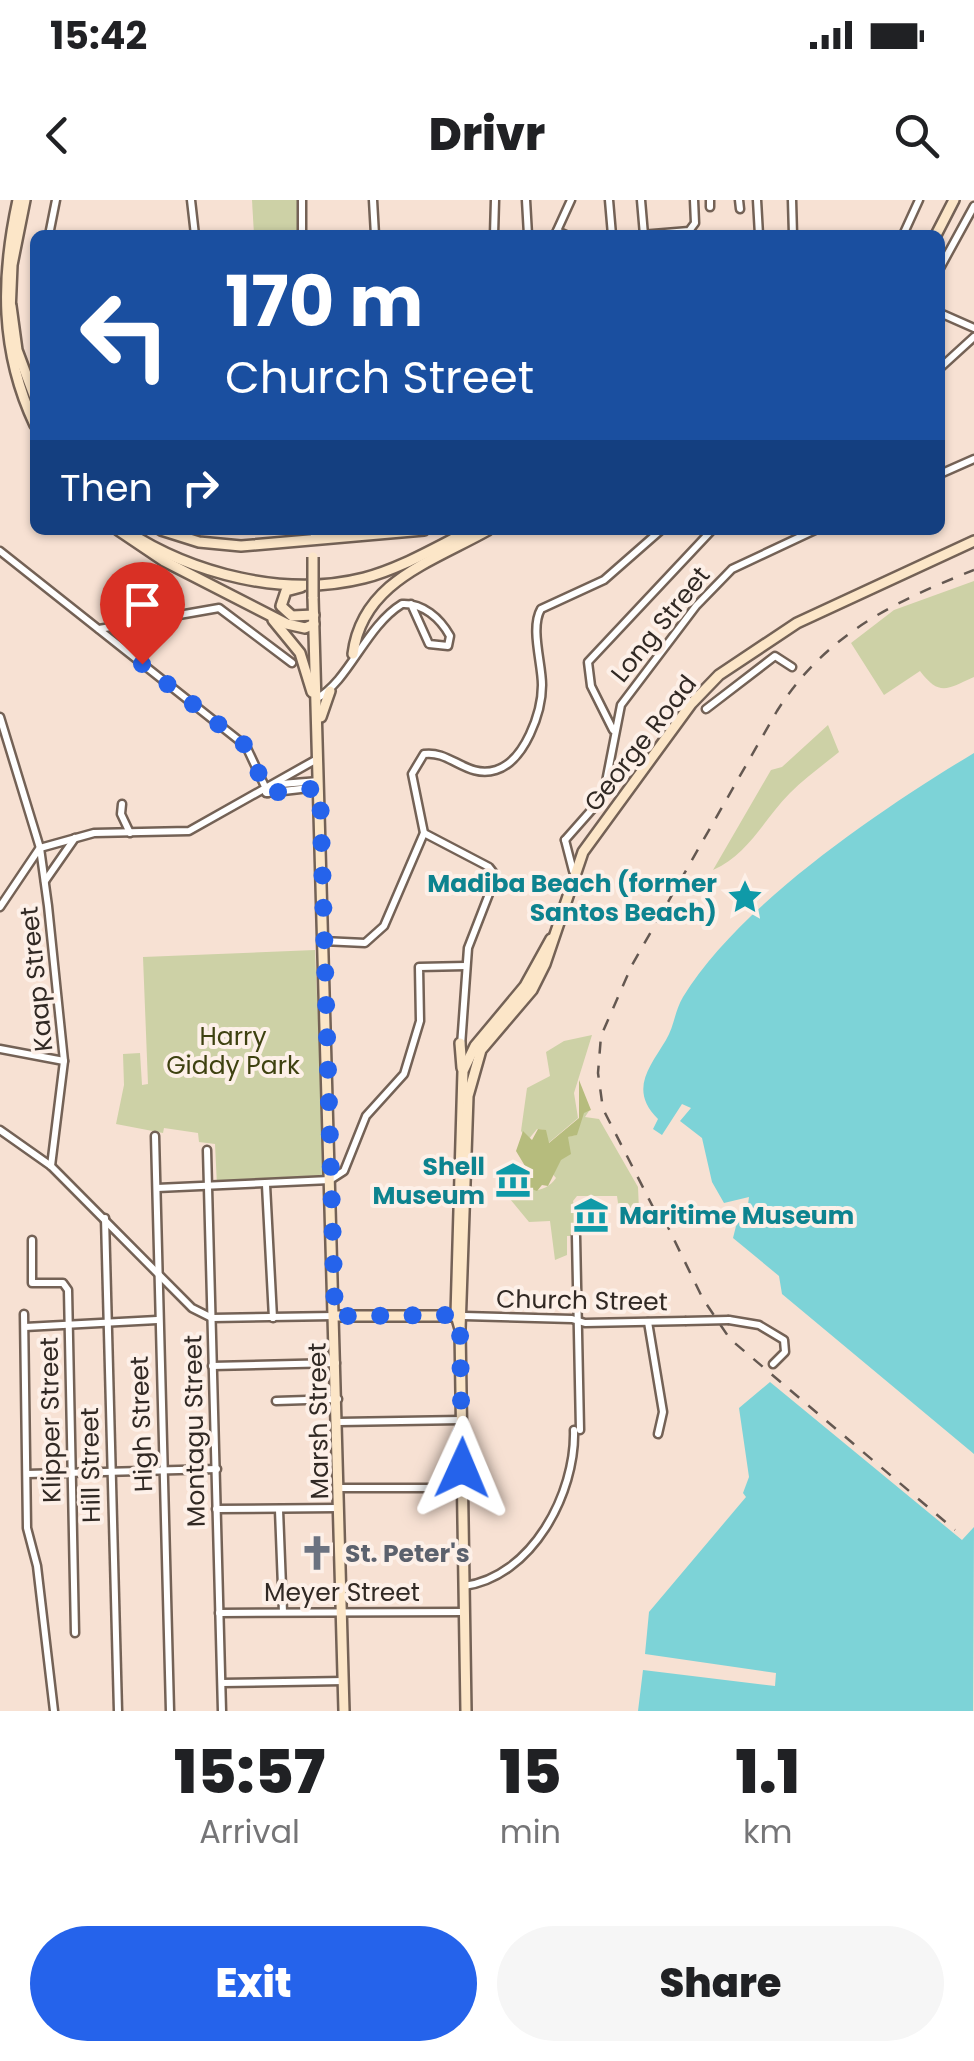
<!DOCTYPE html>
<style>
:root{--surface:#fff;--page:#f6f6f6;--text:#202124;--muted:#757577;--accent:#2563eb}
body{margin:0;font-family:Poppins,sans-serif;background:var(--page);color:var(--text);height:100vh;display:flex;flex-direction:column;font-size:38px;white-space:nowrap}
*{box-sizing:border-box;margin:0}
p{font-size:32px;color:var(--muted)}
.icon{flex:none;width:55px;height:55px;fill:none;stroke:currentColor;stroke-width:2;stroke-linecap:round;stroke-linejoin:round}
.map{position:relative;height:1511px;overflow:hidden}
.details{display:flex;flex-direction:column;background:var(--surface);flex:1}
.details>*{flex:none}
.banner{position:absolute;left:30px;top:30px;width:915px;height:305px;border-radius:15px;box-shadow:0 2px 8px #0004;background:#1a4fa0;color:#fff;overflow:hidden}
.pin{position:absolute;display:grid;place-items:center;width:85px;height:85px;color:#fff;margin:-102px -42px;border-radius:50% 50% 50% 0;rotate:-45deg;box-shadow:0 0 10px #0007}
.pin .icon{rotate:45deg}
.me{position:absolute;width:110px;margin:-55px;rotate:1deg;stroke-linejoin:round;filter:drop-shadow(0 0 8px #0008)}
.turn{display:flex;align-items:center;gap:35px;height:210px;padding:0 30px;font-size:45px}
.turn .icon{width:130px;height:130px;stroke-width:2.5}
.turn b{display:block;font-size:70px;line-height:85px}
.then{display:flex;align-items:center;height:95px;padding:0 30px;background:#0003;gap:20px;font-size:38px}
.eta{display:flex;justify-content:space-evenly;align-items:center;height:170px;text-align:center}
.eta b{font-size:60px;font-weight:800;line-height:70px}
.primary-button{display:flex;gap:20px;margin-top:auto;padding:20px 30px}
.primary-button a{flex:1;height:115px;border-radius:60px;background:var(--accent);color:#fff;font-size:40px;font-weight:800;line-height:115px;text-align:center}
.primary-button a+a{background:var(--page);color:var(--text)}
.status{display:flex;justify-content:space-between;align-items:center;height:70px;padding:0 50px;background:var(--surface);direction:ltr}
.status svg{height:28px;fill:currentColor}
header{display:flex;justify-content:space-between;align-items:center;height:130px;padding:0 30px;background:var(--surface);font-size:45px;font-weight:800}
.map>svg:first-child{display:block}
.green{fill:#cdd1a6}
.forest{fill:#b6bc7d}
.water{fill:#7dd3d7}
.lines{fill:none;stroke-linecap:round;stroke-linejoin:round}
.street-casing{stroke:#746256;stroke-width:11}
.secondary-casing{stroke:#746256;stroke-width:14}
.street{stroke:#fff;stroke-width:6}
.secondary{stroke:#fce6c8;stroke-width:9}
.rail{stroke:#645851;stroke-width:2.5;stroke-dasharray:12 12;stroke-linecap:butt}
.street-bridge-casing{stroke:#746256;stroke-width:11;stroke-linecap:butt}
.secondary-bridge-casing{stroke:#746256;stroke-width:14;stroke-linecap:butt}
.street-bridge{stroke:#fff;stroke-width:6}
.secondary-bridge{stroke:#fce6c8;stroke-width:9}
.route{stroke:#2563eb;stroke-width:18;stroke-dasharray:0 32.4}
.labels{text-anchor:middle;stroke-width:8;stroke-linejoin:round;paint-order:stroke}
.street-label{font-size:25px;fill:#312924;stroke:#fdf0e8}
.culture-label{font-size:25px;font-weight:bold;fill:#0d838f;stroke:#fdf0e8;text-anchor:end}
.park-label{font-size:25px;fill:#3e4110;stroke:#fdf0e8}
.worship-label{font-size:25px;font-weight:bold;fill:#5b616d;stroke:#fdf0e8;text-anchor:start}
</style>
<div class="status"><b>15:42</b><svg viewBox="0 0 49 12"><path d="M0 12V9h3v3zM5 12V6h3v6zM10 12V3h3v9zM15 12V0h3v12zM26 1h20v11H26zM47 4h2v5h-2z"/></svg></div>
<header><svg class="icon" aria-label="back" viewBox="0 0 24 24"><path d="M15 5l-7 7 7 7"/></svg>Drivr<svg class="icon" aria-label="search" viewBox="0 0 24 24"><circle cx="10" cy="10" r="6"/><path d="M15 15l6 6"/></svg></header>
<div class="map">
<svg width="974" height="1511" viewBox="0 0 974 1511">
<rect width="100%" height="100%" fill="#f7e1d3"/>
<g class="green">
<polygon points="252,0 297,0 298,35 254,35"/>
<path d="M 974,381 L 974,477 C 947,489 940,497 920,471 L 884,495 L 851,443 L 894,410 Z"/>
<path d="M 828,525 L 839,552 C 823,565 805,578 790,593 C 764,619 749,654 713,670 L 771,570 L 782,567 Z"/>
<polygon points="315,750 325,979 217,986 215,944 199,942 198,933 164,928 163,933 116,924 124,885 123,854 140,853 142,885 148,884 143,757"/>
<polygon points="592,835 574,893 578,918 546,945 544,930 537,929 528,940 521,931 527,888 550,876 546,852 564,841"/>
<path d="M 589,911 L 585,917 L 599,919 L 638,987 L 639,1010 L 619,1010 L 617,996 L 577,996 L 573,1001 L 580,1036 L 567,1036 L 567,1055 L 555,1060 L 550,1021 L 529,1022 L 510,999 L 523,989 C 538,992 548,989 556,978 L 551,972 L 567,947 L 567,937 L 576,935 L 583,912 Z"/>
</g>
<polygon class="forest" points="579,880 591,910 584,913 577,935 568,937 571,954 561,960 548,986 542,985 537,991 525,987 525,966 516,951 523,931 532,940 538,929 546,930 549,943 579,918"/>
<g class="water">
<path d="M 974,553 L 974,1254 L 782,1094 L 779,1076 L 733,1038 L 736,1026 L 747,1012 L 749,997 L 724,1003 L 712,982 L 702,938 L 680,921 L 691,908 L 682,904 L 662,935 L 653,929 L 658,919 C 629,890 649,868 666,840 C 674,827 675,810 683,797 C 740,704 881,609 974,553 Z"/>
<polygon points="770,1182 962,1340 974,1327 973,1511 638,1511 643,1470 775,1486 776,1473 645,1454 649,1412 746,1297 743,1293 749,1277 739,1208"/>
</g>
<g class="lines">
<defs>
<g id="street">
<polyline points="191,0 195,35"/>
<polyline points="373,0 375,35"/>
<polyline points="526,0 528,35"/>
<polyline points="609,0 612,35"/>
<polyline points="641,0 644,35"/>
<polyline points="710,0 710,7"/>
<polyline points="739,0 740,9"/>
<polyline points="757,0 759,35"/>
<polyline points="792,0 793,35"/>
<polyline points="557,31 566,35"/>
<polyline points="49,35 56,0"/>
<polyline points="302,35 302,0"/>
<polyline points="494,35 495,0"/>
<polyline points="555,35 571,0"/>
<polyline points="641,35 689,31 695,23 694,0"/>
<polyline points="903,35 919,0"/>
<polyline points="940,68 974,6"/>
<polyline points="940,113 974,128"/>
<polyline points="940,168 974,137"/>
<polyline points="940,274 974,259"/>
<polyline points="314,330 314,340"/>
<polyline points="0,351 246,546 268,593"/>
<polyline points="99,429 219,408 292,463"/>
<path d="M 316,499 C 350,480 365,427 402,404 C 423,403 440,418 450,436 L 448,446 L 429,444 L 411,404"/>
<polyline points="706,509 775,456 792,467"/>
<polyline points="0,517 40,648 48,706 64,861 51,966"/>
<polyline points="613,530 591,486 588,462 712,330"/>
<polyline points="281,584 319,581"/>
<polyline points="266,593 318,587"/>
<polyline points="122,604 121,614 130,633"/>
<polyline points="424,633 489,667 496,676 468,748 461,846"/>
<polyline points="565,640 603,597 621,505 696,406 732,369 815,330"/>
<polyline points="565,640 573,671"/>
<polyline points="40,648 94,633 189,631 317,559"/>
<polyline points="45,681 75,638"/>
<polyline points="0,707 39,649"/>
<path d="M 323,741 L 365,743 L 384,726 L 424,633 L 412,574 L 424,554 C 450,550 467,579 496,570 C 525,561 542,512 542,485 C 542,463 530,428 541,409 L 604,380 L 661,330"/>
<polyline points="0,849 64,861"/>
<polyline points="0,930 51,966 192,1108 212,1118 335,1116"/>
<polyline points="155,936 170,1511"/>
<polyline points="207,950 222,1511"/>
<polyline points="266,985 273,1118"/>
<polyline points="157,988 330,980 344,971 366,916 404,874 420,821 419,767 466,766"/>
<polyline points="105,1018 118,1511"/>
<polyline points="576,1036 580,1230"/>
<polyline points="32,1040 32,1083 63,1083 68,1090 75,1433"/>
<polyline points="24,1114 27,1328 37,1366 54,1511"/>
<polyline points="464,1116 572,1119 585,1123 685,1121"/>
<polyline points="729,1120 759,1125 784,1140 785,1152 773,1164"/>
<polyline points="648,1122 663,1212 658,1234"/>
<polyline points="25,1127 157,1120"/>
<polyline points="212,1166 336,1163"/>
<polyline points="276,1201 338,1199"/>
<polyline points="339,1222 462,1220"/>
<polyline points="27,1274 217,1269"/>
<polyline points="340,1288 461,1288"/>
<polyline points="216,1309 338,1308"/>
<polyline points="279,1310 283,1412"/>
<path d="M 464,1386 C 532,1377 576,1293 574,1230"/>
<polyline points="219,1413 464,1412"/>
<polyline points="222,1483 344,1481"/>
</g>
<g id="secondary">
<path d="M 18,0 C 1,78 0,151 35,225"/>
<polyline points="936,35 954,0"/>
<polyline points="11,106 17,150 35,198"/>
<polyline points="10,113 12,65 25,0"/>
<polyline points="118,330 164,361 287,424 305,428 314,424"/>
<path d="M 125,330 C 192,374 285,398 364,378 C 402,368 436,347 471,330"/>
<polyline points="161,330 199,342 241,346 424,330"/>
<polyline points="301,387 286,391 281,406 292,416 314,415"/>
<polyline points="313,397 344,1511"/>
<polyline points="273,420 300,453 312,492"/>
<path d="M 353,454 C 362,382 431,362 488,330"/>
<polyline points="321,517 330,491"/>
<polyline points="460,843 462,868"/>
<polyline points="335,1116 461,1116"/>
<polyline points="460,1129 456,1115 463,871 475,846 525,786 551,739"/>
<polyline points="466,1511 460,1129 468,896 481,850 532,790 545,764 583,652 691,504 719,475 797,423 974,341"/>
</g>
</defs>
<use href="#street" class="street-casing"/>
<use href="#secondary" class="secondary-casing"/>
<use href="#street" class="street"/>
<use href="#secondary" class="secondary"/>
<g class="rail">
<path d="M 654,1009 L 603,909 L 598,873 L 601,836 L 632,765 L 777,511 C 825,435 893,402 974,370"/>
<polyline points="664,1019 703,1099 730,1139 955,1330"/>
</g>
<defs>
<polyline id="street-bridge" points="685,1121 729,1120"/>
<polyline id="secondary-bridge" points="313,357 313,397"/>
</defs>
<use href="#street-bridge" class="street-bridge-casing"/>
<use href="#secondary-bridge" class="secondary-bridge-casing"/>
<use href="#street-bridge" class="street-bridge"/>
<use href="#secondary-bridge" class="secondary-bridge"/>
</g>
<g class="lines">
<polyline class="route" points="142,464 246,546 268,593 320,588 335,1116 456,1115 460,1128 462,1268"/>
</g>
<defs>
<symbol id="sight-bare" viewBox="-9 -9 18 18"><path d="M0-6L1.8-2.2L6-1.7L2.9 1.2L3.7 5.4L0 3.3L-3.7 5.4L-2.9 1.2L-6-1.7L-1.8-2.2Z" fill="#0f9aa8" stroke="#fdf0e8" stroke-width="2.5" paint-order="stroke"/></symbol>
<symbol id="museum-bare" viewBox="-9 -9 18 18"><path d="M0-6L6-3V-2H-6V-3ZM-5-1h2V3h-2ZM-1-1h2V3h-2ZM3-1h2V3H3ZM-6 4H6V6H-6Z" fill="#0f9aa8" stroke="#fdf0e8" stroke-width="2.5" paint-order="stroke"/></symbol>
<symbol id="church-bare" viewBox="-9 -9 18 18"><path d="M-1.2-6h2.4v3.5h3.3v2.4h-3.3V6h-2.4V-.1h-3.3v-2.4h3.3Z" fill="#6b7280" stroke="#fdf0e8" stroke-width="2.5" paint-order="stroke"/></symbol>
</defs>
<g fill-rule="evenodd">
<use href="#sight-bare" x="720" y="672" width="50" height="50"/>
<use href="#museum-bare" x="488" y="955" width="50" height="50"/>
<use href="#museum-bare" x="566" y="990" width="50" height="50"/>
<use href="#church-bare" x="292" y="1328" width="50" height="50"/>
</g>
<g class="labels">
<g class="street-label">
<text transform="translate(660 424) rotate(-51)" y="9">Long Street</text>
<text transform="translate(640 543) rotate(-52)" y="9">George Road</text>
<text transform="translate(36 779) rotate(-96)" y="9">Kaap Street</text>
<text transform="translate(582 1100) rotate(1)" y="9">Church Street</text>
<text transform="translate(50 1220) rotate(-91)" y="9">Klipper Street</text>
<text transform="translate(318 1221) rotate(-91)" y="9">Marsh Street</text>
<text transform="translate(141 1224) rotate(-92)" y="9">High Street</text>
<text transform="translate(194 1231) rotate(-91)" y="9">Montagu Street</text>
<text transform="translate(90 1265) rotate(-91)" y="9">Hill Street</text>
<text x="342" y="1401">Meyer Street</text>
</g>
<g class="culture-label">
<text x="717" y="692">Madiba Beach (former<tspan x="717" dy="29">Santos Beach)</tspan></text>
<text x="485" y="975">Shell<tspan x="485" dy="29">Museum</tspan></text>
<text x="619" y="1024" text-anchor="start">Maritime Museum</text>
</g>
<g class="park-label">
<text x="233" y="845">Harry<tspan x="233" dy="29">Giddy Park</tspan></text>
</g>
<g class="worship-label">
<text x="345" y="1362">St. Peter's</text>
</g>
</g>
</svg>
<div class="pin" style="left:142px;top:464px;background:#d93025"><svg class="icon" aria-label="arrive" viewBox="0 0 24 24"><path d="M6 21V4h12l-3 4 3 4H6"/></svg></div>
<svg class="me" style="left:462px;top:1268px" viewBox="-20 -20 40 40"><path d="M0-17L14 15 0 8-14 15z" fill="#2563eb" stroke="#fff" stroke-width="4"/></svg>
<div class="banner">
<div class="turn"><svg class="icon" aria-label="left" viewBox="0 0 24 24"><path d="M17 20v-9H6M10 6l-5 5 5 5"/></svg><div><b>170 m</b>Church Street</div></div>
<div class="then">Then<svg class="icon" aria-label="right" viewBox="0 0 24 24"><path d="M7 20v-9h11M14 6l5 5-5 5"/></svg></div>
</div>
</div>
<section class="details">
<div class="eta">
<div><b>15:57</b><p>Arrival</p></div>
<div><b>15</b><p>min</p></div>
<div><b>1.1</b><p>km</p></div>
</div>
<div class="primary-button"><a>Exit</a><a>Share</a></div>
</section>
